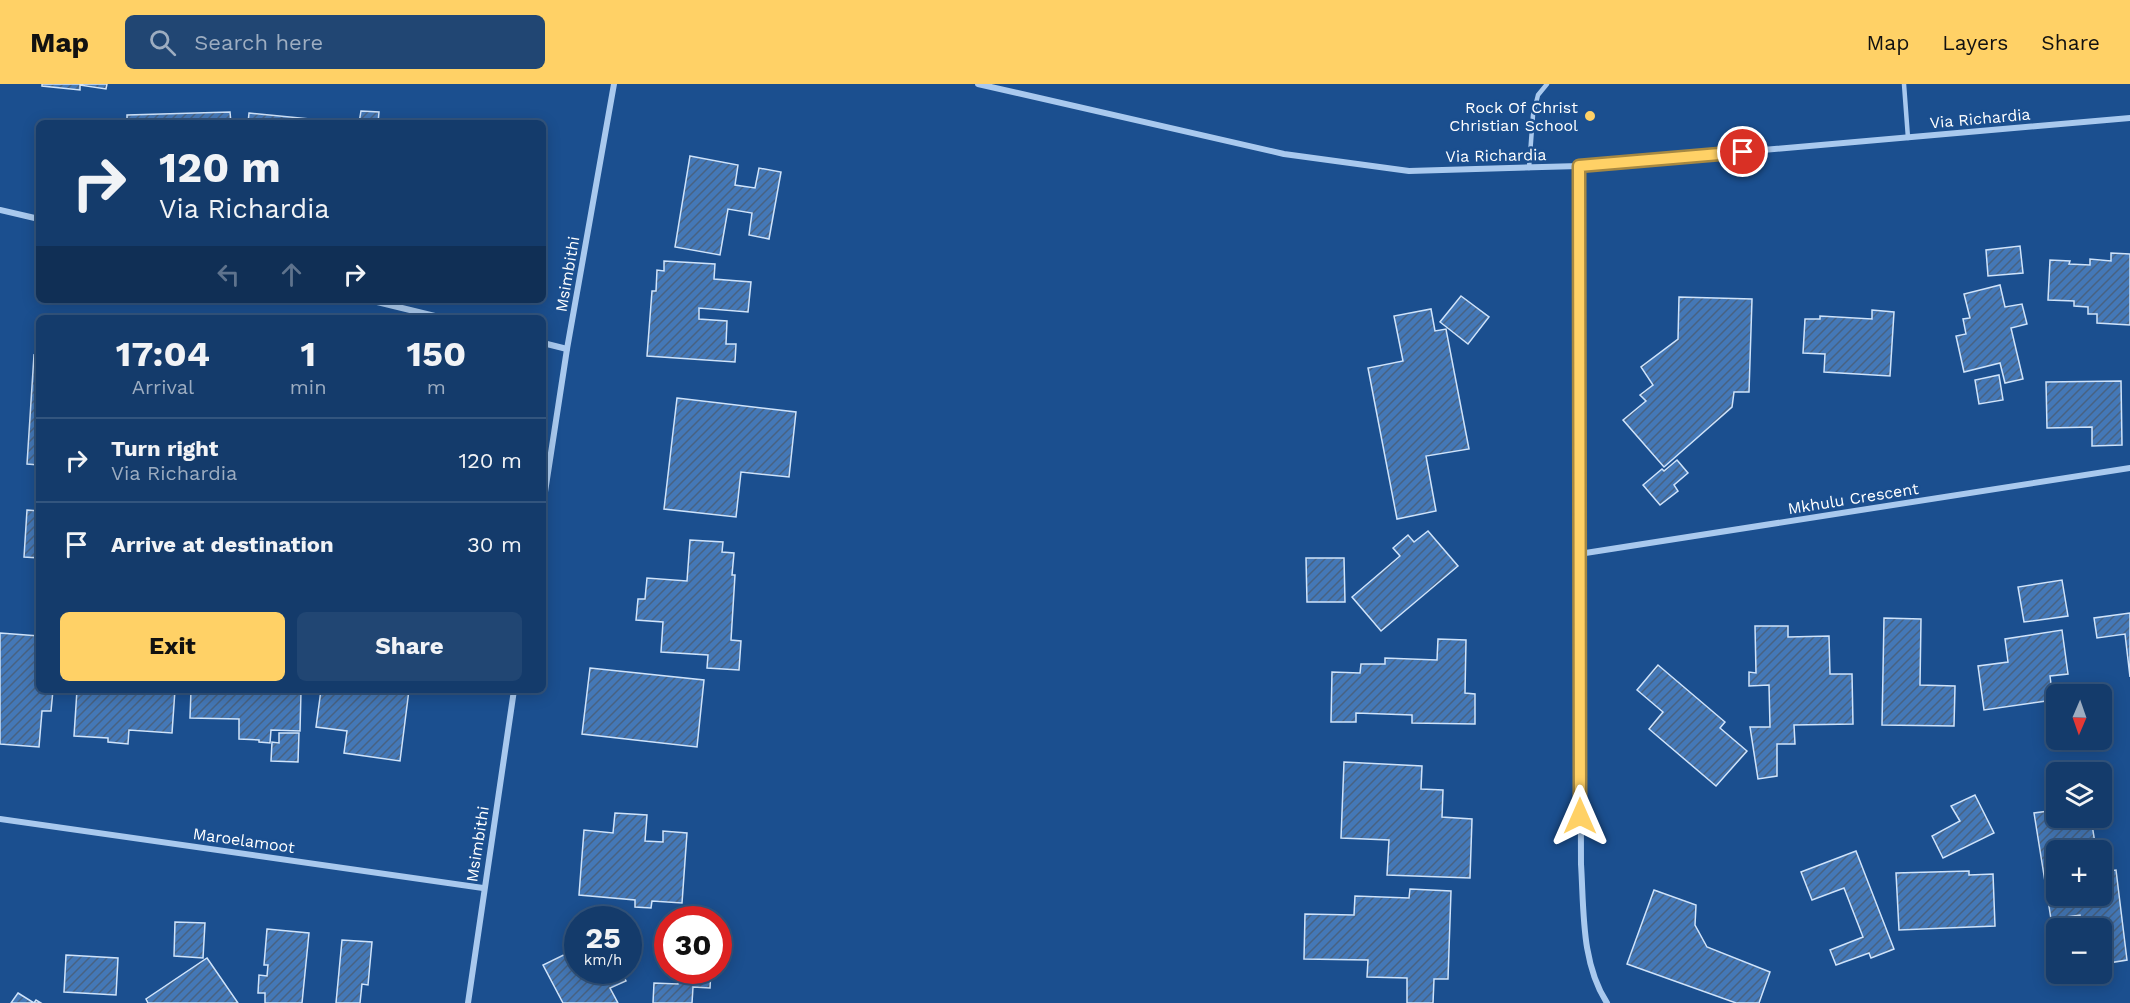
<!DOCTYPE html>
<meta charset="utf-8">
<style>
:root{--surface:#143b6b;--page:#214673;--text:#f1f3f6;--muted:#9dadc1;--line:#33557e;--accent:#ffd166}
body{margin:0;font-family:"Work Sans",sans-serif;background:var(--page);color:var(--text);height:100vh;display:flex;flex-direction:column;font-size:22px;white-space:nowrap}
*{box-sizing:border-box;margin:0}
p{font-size:20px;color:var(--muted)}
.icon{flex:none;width:33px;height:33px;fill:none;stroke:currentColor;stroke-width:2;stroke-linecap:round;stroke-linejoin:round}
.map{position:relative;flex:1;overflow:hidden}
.sheet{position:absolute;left:36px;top:231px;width:510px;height:378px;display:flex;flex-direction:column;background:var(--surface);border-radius:9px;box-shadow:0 3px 15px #0003,0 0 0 2px var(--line)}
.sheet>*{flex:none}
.guide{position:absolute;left:36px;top:36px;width:510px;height:183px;border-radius:9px;box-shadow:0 3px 15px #0003,0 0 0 2px var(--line);background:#143b6b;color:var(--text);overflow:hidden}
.needle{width:39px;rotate:182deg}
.controls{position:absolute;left:2046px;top:600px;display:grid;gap:12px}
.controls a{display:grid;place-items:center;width:66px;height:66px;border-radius:9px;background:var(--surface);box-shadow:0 3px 15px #0003,0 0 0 2px var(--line);font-size:30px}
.speed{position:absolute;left:564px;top:822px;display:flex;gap:12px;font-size:30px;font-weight:700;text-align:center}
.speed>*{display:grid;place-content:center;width:78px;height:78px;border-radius:50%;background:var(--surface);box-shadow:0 3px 15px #0003,0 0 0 2px var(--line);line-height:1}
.speed small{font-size:15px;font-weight:400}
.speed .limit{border:9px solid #d22;background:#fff;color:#111}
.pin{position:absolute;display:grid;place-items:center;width:51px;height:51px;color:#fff;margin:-26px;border:3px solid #fff;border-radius:50%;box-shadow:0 2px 6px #0007}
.me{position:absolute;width:66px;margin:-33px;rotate:0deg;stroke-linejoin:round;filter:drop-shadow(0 0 4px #0008)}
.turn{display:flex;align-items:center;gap:21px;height:126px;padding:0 24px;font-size:27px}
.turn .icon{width:78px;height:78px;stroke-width:2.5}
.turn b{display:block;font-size:42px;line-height:51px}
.lanes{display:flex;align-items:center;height:57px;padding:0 24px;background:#0003;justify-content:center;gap:30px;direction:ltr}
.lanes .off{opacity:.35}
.eta{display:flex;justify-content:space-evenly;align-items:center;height:102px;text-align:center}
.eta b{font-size:36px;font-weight:700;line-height:42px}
.action{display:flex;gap:12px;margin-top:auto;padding:12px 24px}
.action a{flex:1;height:69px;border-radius:9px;background:var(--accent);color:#111;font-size:24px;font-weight:700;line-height:69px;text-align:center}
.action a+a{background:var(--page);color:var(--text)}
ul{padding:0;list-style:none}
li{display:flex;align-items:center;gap:18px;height:84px;padding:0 24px;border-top:2px solid var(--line)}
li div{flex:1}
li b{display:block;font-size:22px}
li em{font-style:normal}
header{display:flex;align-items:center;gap:36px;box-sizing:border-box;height:84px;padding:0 30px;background:var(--accent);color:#111}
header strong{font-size:28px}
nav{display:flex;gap:33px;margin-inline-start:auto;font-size:21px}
.search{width:420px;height:54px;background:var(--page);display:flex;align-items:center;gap:15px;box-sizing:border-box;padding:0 21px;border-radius:9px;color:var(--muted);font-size:22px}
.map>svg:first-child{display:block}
.building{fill:url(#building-hatch);stroke:#cfe3fa;stroke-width:1.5}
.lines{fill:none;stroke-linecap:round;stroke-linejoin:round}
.service{stroke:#a9c9ee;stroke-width:4.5}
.minor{stroke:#a9c9ee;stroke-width:6}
.route-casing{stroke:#a68842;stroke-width:15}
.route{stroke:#ffd166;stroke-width:10}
.poi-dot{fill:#ffd166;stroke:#1b4f8f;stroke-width:2}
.labels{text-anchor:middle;stroke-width:5;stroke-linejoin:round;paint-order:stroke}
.poi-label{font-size:16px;fill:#fff;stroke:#1b4f8f;text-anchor:end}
.street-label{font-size:16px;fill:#fff;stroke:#1b4f8f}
</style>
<header>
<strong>Map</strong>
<div class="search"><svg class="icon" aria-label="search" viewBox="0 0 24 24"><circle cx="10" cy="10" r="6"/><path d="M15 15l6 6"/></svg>Search here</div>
<nav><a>Map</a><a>Layers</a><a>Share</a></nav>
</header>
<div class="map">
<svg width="2130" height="919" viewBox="0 0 2130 919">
<defs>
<pattern id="building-hatch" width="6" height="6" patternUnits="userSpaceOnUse" patternTransform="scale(1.5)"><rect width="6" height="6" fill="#4478b7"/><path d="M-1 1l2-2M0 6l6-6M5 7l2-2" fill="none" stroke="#486282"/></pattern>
</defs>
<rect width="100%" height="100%" fill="#1b4f8f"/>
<g class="building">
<polygon points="42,0 107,0 106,5 80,1 80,6 42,2"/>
<polygon points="361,27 379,28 378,39 359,39"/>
<polygon points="230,28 231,39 127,39 127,31"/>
<polygon points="249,29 351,39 248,39"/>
<polygon points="690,72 738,81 735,101 755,104 759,84 781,88 769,155 749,151 752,129 728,125 720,171 675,163"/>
<polygon points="2020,162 2023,189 1988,192 1986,166"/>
<polygon points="2111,169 2130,170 2130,241 2097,239 2097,230 2088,230 2088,223 2074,222 2074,217 2048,216 2050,176 2070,177 2069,180 2090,181 2090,175 2111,177"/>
<polygon points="664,177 715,180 714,195 751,198 748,228 699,224 699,235 727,237 726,260 736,260 735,278 647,272 652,207 656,207 657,186 664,187"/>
<polygon points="2000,201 2005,223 2022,220 2027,240 2011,244 2023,295 2005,299 2000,279 1964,288 1956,252 1966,250 1963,235 1970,234 1964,210"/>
<polygon points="1461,212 1489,233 1468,260 1440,238"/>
<polygon points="1679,213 1752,215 1749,308 1734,308 1732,323 1664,383 1623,336 1646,317 1640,311 1653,301 1641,283 1678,255"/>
<polygon points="1431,225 1435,247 1446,245 1469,365 1426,372 1436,427 1397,435 1368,284 1403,277 1394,232"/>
<polygon points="1872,226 1894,228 1890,292 1824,288 1825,270 1803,269 1805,235 1820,235 1820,232 1872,235"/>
<polygon points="34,271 39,272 39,381 27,380"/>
<polygon points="1999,291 2003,316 1979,320 1975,296"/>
<polygon points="2121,297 2122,361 2092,362 2092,343 2047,344 2046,298"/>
<polygon points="677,314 796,328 789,393 741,388 736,433 664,425"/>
<polygon points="1677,376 1688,389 1674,401 1678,407 1660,421 1643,401 1662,385 1664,387"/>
<polygon points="27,426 39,427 39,474 24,473"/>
<polygon points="1428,447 1458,482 1381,547 1352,513 1400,472 1393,464 1408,451 1414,458"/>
<polygon points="690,456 723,458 722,468 734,469 732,491 735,491 731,556 741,557 739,586 707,584 708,571 661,568 663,538 636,536 638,515 645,515 647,494 687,497"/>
<polygon points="1306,474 1344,474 1345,518 1307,518"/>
<polygon points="2062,496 2068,532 2024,538 2018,503"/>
<polygon points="2130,529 2130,593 2125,550 2097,554 2094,534"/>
<polygon points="1884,534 1921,535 1920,601 1955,602 1954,642 1882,641"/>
<polygon points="1755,542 1788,542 1788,553 1829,552 1830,590 1852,590 1853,640 1794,641 1795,660 1777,660 1777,692 1758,695 1750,643 1770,643 1769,601 1749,602 1749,588 1756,589"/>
<polygon points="2062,546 2068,590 2050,592 2053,616 1984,626 1978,582 2008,578 2005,555"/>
<polygon points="0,549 39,552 39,606 53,606 51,627 42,627 39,663 0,660"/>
<polygon points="1438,555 1466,556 1465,609 1475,610 1475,640 1412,639 1412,631 1356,629 1356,638 1331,638 1332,588 1360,589 1361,580 1385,580 1385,574 1437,576"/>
<polygon points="1658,581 1725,638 1720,644 1747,667 1716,702 1649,645 1663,628 1637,606"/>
<polygon points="590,584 704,596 697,663 582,650"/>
<polygon points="77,606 175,606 172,649 129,646 128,660 108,658 108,654 74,652"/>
<polygon points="191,606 301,607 300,647 271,646 270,659 259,658 259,656 239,655 239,635 190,634"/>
<polygon points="321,606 409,606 400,677 344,669 347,647 316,643"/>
<polygon points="279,649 299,649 298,678 271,677 272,658 279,659"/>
<polygon points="1344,678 1422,682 1421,705 1443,706 1442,733 1472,735 1470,794 1387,791 1389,756 1341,754"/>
<polygon points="1975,711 1994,749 1943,774 1932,752 1960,737 1951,722"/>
<polygon points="2056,726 2056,734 2091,734 2096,766 2056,766 2056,812 2102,812 2102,788 2116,786 2127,876 2102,880 2102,844 2082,844 2080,831 2051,835 2034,729"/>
<polygon points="615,729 647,731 645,757 663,758 663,747 687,749 682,819 652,817 651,824 635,823 635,816 579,811 584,746 613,749"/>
<polygon points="1856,767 1894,865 1871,874 1869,869 1836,881 1830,866 1863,853 1844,804 1812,816 1801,788"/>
<polygon points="1969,787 1969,791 1993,790 1995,842 1899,846 1896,789"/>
<polygon points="1410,805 1451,807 1448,895 1434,895 1433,919 1407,919 1407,894 1367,893 1368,876 1304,875 1305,830 1354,831 1355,812 1409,814"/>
<polygon points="1654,806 1696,821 1695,841 1707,863 1770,888 1759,919 1736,919 1627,880"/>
<polygon points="175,838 205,839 203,874 174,872"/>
<polygon points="267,845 309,849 302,919 265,919 265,909 258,909 259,891 267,892 268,881 264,881"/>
<polygon points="342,856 372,858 368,901 362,900 360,919 336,919"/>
<polygon points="578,864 578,886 620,886 626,897 610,904 618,919 563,919 543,881"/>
<polygon points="66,871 118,874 116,911 64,908"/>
<polygon points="207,874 238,919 148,919 146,915"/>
<polygon points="679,886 711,886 710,904 693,903 692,919 653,919 654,899 678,900"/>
<polygon points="18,909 34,919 36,916 41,919 11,919"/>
</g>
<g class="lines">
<g class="service">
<polyline points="1904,0 1908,54"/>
<polyline points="1529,84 1533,31 1538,11 1547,0"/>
</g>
<g class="minor">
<polyline points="978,0 1284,70 1409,87 1579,82 2130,34"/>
<path d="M 1579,82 L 1581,780 C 1584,826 1581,879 1607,919"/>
<polyline points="0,126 39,135"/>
<polyline points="369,216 443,234"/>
<polyline points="543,259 567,265"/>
<polyline points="543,421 567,265 614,0"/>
<polyline points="1579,470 2130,384"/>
<polyline points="0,735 483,804"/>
<polyline points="468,919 514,606"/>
</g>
</g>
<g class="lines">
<defs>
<polyline id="route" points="1580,732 1579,82 1743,68"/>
</defs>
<use href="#route" class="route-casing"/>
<use href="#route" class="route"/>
</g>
<circle class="poi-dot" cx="1590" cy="32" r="6"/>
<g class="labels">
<g class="poi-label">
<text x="1578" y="29">Rock Of Christ<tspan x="1578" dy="18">Christian School</tspan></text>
</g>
<g class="street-label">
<text transform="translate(1980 34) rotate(-5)" y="6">Via Richardia</text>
<text transform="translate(1496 71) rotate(-1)" y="6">Via Richardia</text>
<text transform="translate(567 190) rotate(-80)" y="6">Msimbithi</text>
<text transform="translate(1853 414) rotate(-9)" y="6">Mkhulu Crescent</text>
<text transform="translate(244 756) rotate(8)" y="6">Maroelamoot</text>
<text transform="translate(477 760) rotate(-81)" y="6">Msimbithi</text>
</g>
</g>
</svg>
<div class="controls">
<a><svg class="needle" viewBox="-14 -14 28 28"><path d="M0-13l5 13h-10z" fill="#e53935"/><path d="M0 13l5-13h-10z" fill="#9dadc1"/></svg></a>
<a><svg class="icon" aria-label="layers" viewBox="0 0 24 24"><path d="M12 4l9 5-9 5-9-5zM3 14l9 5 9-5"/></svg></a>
<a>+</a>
<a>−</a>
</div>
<div class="speed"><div>25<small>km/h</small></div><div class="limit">30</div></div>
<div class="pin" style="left:1743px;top:68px;background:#d93025"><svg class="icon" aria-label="arrive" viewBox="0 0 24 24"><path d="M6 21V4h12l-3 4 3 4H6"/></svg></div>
<svg class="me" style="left:1580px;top:732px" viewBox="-20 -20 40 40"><path d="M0-17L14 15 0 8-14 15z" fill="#ffd166" stroke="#fff" stroke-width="4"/></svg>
<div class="guide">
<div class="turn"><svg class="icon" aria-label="right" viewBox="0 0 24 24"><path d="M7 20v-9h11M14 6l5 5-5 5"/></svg><div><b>120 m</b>Via Richardia</div></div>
<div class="lanes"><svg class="icon off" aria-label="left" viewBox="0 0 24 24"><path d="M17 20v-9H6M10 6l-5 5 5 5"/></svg><svg class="icon off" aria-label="ahead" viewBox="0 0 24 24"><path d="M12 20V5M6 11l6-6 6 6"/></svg><svg class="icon" aria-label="right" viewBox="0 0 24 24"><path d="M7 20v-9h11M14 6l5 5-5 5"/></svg></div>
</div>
<section class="sheet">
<div class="eta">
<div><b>17:04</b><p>Arrival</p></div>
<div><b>1</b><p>min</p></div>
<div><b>150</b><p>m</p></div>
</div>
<ul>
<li><svg class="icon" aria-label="right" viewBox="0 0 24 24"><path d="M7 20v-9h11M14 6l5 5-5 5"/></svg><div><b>Turn right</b><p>Via Richardia</p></div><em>120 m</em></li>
<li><svg class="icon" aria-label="arrive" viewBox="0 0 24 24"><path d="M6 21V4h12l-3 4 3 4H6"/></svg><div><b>Arrive at destination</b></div><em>30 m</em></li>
</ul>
<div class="action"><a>Exit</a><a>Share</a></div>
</section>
</div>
